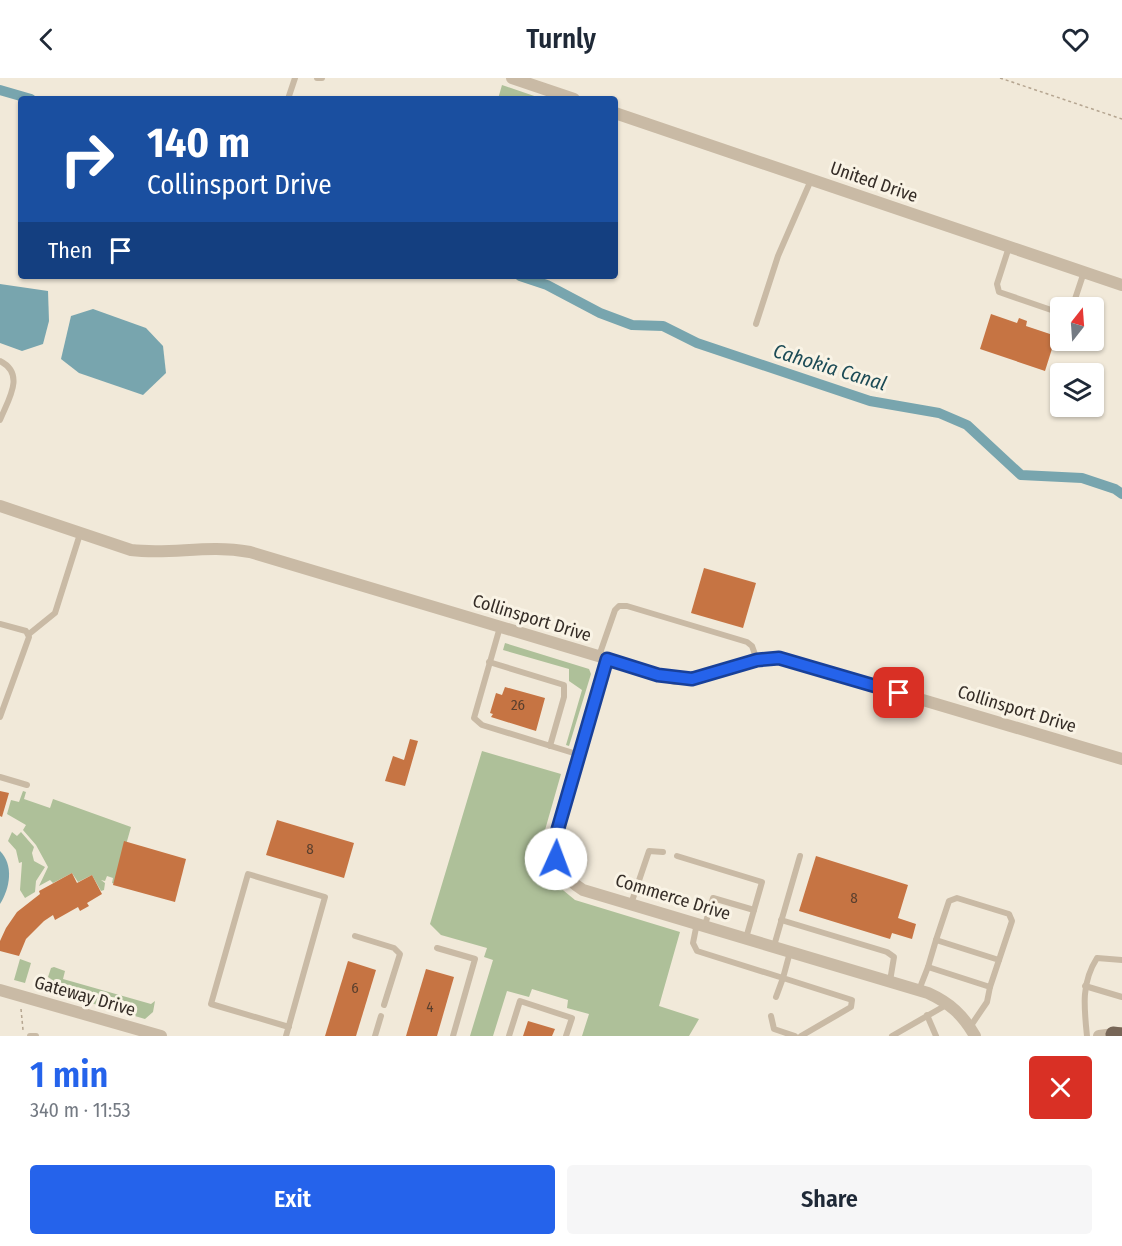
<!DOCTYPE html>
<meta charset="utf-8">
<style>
:root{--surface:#fff;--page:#f6f6f7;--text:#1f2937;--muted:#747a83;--accent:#2563eb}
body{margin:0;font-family:"Fira Sans Condensed",sans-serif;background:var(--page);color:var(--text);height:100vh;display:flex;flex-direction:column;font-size:22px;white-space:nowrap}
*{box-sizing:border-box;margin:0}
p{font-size:20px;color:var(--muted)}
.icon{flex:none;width:33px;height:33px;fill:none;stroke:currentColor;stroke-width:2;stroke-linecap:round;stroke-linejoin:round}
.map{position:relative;height:958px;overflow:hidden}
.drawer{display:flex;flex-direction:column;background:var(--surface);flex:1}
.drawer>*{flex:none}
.top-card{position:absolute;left:18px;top:18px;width:600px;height:183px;border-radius:6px;box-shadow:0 2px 4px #0004;background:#1a4fa0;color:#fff;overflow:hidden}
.needle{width:39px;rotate:17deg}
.tools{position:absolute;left:1050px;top:219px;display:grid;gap:12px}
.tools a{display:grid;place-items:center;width:54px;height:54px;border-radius:6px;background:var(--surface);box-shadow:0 2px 4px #0004;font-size:30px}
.pin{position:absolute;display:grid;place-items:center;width:51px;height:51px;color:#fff;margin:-26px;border-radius:12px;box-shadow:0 3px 9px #0006}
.me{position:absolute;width:66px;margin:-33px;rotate:2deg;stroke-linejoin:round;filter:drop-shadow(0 0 4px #0008)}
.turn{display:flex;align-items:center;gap:21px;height:126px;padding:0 30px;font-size:27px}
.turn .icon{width:78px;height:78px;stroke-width:2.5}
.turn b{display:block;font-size:42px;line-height:51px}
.then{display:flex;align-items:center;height:57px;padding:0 30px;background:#0003;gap:12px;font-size:22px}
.round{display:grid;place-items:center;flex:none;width:63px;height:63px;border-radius:6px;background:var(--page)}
.head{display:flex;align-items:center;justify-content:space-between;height:102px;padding:0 30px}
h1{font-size:36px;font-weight:600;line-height:45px;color:var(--accent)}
.action{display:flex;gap:12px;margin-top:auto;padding:12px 30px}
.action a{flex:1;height:69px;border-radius:6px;background:var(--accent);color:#fff;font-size:24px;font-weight:600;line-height:69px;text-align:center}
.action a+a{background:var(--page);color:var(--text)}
header{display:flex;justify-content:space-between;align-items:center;height:78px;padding:0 30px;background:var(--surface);font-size:27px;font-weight:600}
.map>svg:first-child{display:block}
.green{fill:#aec099}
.water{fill:#78a5ae}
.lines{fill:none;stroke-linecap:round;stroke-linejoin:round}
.canal{stroke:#78a5ae;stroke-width:10}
.building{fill:#c67443}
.path{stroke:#b5a590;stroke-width:1.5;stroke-dasharray:3 3;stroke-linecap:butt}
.service{stroke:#c9baa5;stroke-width:6}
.minor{stroke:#c9baa5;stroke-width:12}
.primary{stroke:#776657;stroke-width:15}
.route-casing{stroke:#184099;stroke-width:15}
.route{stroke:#2563eb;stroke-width:10}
.labels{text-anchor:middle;stroke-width:6;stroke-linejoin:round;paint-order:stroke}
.number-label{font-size:15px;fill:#593f2e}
.street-label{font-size:18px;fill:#352d27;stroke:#f9f3e5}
.water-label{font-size:20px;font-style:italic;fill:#1c4b56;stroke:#f9f3e5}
</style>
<header><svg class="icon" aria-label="back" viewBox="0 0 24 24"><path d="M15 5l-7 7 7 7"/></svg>Turnly<svg class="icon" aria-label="heart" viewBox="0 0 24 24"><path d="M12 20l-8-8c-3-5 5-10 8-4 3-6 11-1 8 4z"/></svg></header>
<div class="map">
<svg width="1122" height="958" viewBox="0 0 1122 958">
<rect width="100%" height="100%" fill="#f1e9d9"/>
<g class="green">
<polygon points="502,7 543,21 498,21"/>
<polygon points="505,565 589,591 591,596 569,668 566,667 582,612 569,603 569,591 503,572"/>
<polygon points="482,673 561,696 543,759 542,776 547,793 558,808 575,822 680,854 659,928 699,941 689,958 582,958 589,936 567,930 568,922 532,911 529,919 507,913 493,958 470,958 493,882 484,879 487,870 441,857 430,846"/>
<polygon points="23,713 26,714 24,721 50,730 53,721 131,749 115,806 112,805 113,800 107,798 105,803 101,802 105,805 104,812 101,813 92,797 78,804 72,795 53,805 50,802 39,808 48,789 36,767 23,752 26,747 7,736 11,722 19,724"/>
<polygon points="12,754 17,758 21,754 34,769 32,775 34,783 45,789 36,803 35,814 25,820 20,812 22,784 19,785 16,772 8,763"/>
<polygon points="20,881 31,885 25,905 14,902"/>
<polygon points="54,889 65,893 63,901 151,926 155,923 153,934 145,941 50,913 47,904 51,901 48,899 51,890"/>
</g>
<g class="water">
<polygon points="0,206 48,213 49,243 43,266 22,273 0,265"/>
<polygon points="93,231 146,250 163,268 166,295 143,317 79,295 61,281 71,238"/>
<path d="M 0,773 C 14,787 10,810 0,826 Z"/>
</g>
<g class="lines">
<g class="canal">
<polyline points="0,12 31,21"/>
<polyline points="520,198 547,207 600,235 632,247 663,248 697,265 870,323 939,335 967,347 1021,397 1082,400 1115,411 1122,416"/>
</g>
</g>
<g class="building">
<polygon points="991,236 1017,245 1019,240 1027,243 1026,248 1056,258 1045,293 980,271"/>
<polygon points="704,490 756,505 743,550 691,535"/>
<polygon points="505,609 545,620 536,653 491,639 493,636 490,635 496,615 502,617"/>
<polygon points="410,661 418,663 405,708 385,703 393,678 404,682"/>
<polygon points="0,713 9,715 2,739 0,738"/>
<polygon points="277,742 354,765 344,800 266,777"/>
<polygon points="124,763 186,781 175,824 113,807"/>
<polygon points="816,778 908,807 898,840 916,846 912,861 892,855 890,861 799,833"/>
<polygon points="72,795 77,805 92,797 102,816 87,825 89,828 80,833 78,829 55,842 53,837 44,843 26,861 19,878 0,873 0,863 6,850 17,834 40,816 39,813"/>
<polygon points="348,883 376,892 356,958 325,958"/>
<polygon points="426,891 454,899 437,958 406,958"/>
<polygon points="528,943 555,951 552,958 523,958"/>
</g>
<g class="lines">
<g class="path">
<polyline points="1000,0 1122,41"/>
<polyline points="21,931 23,952"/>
</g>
<g class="service">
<polyline points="317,0 322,0"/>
<polyline points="288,21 295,0"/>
<polyline points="1009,169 997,206 999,214 1060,235"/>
<polyline points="1072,230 1084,194"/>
<polyline points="756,246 778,178 811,102"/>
<path d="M 0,283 C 26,296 8,322 0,342"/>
<polyline points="0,546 26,553 29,559 0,639"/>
<polyline points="500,549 474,640 482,647 580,677"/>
<polyline points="29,556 55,535 80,456"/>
<polyline points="599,578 615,532 619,528 627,528 747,564 752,568 757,582"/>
<polyline points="489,584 564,607 564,619 550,668"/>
<polyline points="0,699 27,707"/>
<polyline points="677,778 762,804 754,832 713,820 705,847"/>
<polyline points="631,826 649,773 663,774"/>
<polyline points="781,842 887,874 894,879 890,903"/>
<polyline points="697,845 693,865 697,873 783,900 776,919"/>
<polyline points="355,858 394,870 400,876 384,927"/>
<polyline points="746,860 754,832"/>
<polyline points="936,862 949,823 957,820 1009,836 1012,843 999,882"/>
<polyline points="774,868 800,778"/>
<polyline points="437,870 475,881 453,958"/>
<polyline points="790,874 783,900 852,922 851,929 801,958"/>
<polyline points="928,889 936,862 999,882 990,909"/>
<polyline points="1085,908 1122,919"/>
<polyline points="919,912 928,889 990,909 987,924 970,949"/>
<polyline points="927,937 936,958"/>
<polyline points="771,938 774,951 795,958"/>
<polyline points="30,958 36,958"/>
<polyline points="286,958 325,819 248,796 211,926 289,949"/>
<polyline points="375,958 381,938"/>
<polyline points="509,958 520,923 572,940 566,958"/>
<polyline points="892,958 948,926"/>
<path d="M 1087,958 C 1084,929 1081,905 1097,880 L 1122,882"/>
</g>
<g class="minor">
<polyline points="512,0 574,21"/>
<polyline points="615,35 1122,207"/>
<path d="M 0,428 L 131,472 C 173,477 206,466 250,474 L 675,601 C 714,601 749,575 788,582 L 1122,681"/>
<path d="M 607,581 L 555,761 C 553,784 564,800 583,812 L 928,915 C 950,925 963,937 975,958"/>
<polyline points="0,912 161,958"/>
<polyline points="1099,958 1122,955"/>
</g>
<polyline class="primary" points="1113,956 1122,957"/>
</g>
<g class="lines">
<defs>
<polyline id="route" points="556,781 555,761 607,581 658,597 692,601 757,582 779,580 899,615"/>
</defs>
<use href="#route" class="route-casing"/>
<use href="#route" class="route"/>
</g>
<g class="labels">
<g class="number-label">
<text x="518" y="632">26</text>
<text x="310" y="776">8</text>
<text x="854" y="825">8</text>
<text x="355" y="915">6</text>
<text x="430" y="934">4</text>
</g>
<g class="street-label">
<text transform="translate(874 104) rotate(19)" y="6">United Drive</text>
<text transform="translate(532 540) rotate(17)" y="6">Collinsport Drive</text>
<text transform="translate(1017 631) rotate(17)" y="6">Collinsport Drive</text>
<text transform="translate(673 819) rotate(17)" y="6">Commerce Drive</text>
<text transform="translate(85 918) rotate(16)" y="6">Gateway Drive</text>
</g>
<g class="water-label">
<text transform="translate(830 289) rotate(17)" y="7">Cahokia Canal</text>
</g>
</g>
</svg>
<div class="tools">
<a><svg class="needle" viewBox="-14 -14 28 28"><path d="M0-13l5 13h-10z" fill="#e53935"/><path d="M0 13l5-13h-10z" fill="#747a83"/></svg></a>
<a><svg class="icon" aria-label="layers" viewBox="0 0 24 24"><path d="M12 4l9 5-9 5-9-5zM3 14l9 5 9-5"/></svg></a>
</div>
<div class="pin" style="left:899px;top:615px;background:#d93025"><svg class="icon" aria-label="arrive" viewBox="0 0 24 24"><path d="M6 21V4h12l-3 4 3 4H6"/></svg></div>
<svg class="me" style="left:556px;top:781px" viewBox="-20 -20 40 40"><circle r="19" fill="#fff"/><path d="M0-13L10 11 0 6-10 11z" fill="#2563eb"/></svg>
<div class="top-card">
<div class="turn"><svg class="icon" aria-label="right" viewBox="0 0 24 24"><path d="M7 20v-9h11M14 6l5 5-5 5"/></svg><div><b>140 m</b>Collinsport Drive</div></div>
<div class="then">Then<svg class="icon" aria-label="arrive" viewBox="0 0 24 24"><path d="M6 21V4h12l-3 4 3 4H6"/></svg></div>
</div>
</div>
<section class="drawer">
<div class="head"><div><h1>1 min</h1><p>340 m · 11:53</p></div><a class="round" style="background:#d93025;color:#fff"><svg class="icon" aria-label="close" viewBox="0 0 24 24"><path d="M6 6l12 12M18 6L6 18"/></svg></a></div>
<div class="action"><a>Exit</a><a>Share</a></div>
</section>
